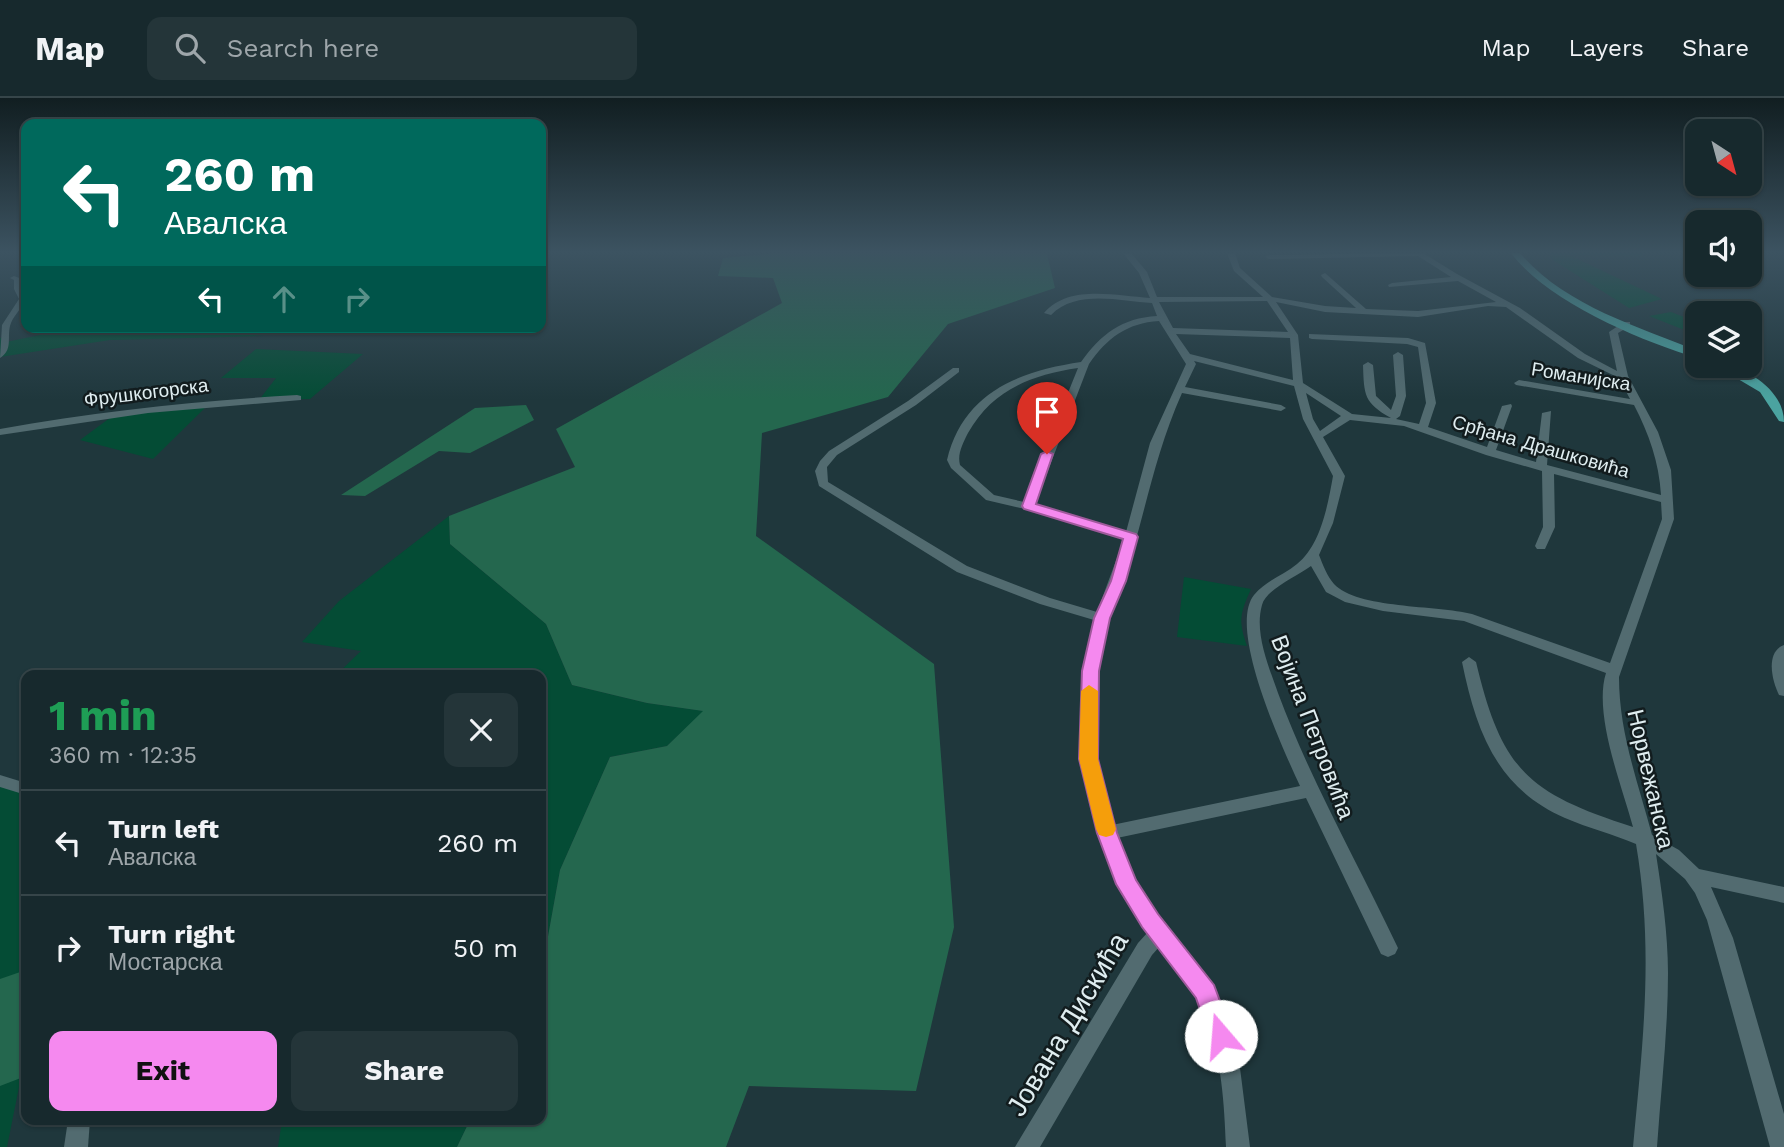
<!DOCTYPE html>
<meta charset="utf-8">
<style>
:root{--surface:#17292d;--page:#243539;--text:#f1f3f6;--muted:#9ea6aa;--line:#364549;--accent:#f589ef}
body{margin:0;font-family:"Work Sans",sans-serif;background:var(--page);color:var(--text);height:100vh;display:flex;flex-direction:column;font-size:26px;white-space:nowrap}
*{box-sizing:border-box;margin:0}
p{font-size:23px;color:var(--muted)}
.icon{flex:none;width:38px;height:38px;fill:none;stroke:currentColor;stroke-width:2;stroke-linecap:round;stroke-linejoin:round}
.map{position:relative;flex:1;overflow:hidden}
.panel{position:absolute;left:21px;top:572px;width:525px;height:455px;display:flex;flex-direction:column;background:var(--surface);border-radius:14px;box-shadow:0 2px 5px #0004,0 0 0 2px var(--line)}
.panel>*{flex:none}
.hud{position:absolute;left:21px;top:21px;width:525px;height:214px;border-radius:14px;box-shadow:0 2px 5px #0004,0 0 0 2px var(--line);background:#00695c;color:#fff;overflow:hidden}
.needle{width:46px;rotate:144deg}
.controls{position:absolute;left:1685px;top:21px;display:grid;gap:14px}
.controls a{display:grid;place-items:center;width:77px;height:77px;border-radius:14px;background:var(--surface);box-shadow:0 2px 5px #0004,0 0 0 2px var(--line);font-size:35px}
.pin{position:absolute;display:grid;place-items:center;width:60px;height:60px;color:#fff;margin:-72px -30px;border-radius:50% 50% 50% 0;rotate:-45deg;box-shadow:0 0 7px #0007}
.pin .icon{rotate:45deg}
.me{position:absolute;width:77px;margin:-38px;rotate:342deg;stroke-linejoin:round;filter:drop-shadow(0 0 5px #0008)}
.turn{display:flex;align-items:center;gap:24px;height:147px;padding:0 28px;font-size:32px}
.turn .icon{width:91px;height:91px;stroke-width:2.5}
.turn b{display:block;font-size:49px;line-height:60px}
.lanes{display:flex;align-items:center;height:66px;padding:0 28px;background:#0003;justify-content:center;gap:35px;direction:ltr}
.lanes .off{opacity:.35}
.round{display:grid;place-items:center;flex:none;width:74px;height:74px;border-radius:14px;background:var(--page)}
.headline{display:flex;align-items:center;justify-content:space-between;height:119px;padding:0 28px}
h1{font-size:42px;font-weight:700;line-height:52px;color:#1e9e55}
.primary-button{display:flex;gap:14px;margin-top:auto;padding:14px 28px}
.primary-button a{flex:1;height:80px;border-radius:14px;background:var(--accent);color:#111;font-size:28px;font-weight:700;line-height:80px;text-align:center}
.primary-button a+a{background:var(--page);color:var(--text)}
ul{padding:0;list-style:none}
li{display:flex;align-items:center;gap:21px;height:105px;padding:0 28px;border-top:2px solid var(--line)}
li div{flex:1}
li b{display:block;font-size:26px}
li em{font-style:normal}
header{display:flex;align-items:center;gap:42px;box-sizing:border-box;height:98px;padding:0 35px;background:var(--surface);border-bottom:2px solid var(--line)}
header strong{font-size:33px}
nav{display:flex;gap:38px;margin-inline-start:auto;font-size:24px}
.search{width:490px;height:63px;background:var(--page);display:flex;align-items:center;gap:18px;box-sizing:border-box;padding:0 24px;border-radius:14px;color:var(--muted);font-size:26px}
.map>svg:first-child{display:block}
.green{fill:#044c35}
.forest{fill:#24674e}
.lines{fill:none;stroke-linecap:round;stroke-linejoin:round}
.minor{fill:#526b70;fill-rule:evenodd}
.primary{fill:#4ba3a0;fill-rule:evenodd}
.route{fill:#f589ef;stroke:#9f599b;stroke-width:2}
.slow{fill:#f59e0b}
.labels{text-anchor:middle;stroke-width:5;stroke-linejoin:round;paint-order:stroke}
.far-street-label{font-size:19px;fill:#dfedf0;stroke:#121c1e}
.street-label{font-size:23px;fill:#dfedf0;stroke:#121c1e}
.near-street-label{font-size:28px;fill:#dfedf0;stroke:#121c1e}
</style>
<header>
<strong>Map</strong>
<div class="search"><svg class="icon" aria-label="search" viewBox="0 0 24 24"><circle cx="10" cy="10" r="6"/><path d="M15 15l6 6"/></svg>Search here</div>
<nav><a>Map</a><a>Layers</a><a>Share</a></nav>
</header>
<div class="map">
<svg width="1784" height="1049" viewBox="0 0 1784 1049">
<rect width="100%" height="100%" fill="#1f373c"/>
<g class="green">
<polygon points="1548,155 1642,155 1642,158 1569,157 1662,201 1629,210 1553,162"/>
<polygon points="1671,214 1697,224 1697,237 1649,218"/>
<polygon points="79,229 153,229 264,238 110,242 0,259 0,240 5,239 6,244"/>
<polygon points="256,251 363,256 310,301 259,302 276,280 221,280"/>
<polygon points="211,304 153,361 80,342 118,314"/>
<polygon points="449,418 450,446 546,526 572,587 647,605 704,613 667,648 610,659 560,772 541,877 541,651 547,643 541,623 541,578 336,577 361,553 302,544 339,503"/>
<path d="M 1184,479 L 1251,491 C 1240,516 1238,522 1247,548 L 1177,539 Z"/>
<polygon points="0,683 26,691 26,978 21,979 7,1049 0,1049"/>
<polygon points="282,1022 470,1022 457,1049 278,1049"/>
</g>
<g class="forest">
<polygon points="778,155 1044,155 1047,156 1055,190 948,226 888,299 762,335 756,438 934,566 954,829 916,993 749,988 726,1049 457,1049 470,1022 541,1022 541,877 560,772 610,659 667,648 703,613 647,605 572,587 546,526 450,446 449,418 575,369 556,331 782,205 773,180 718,178 723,160"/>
<polygon points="526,307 534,322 470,355 439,353 365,398 341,397 475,310"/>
<polygon points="26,872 26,978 0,988 0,881"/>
</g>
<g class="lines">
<g class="minor">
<path d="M 1123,155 L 1131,155 L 1147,174 L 1157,199 L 1263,199 L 1234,173 L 1227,155 L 1235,155 L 1240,170 L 1272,199 L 1325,208 L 1356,210 L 1322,179 L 1321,177 L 1325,175 L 1366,211 L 1418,213 L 1496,204 L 1458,183 L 1389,189 L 1388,187 L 1392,185 L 1451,179 L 1418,158 L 1269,161 L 1265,159 L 1269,157 L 1423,155 L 1457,176 L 1520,210 L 1585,256 L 1617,273 L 1609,234 L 1624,224 L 1630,224 L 1630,228 L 1618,235 L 1628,278 L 1658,334 L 1671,372 L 1674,421 L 1619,579 C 1619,635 1638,684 1652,737 L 1679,752 L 1699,771 L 1784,789 L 1784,805 L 1711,789 L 1733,840 L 1784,1016 L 1784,1049 L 1770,1049 L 1707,822 L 1695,795 L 1685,781 L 1656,756 C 1662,795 1668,836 1668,875 C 1668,933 1661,991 1657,1049 L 1633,1049 C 1643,944 1654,851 1636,746 C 1613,736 1588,730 1565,720 C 1496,690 1476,632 1462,564 L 1469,559 L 1476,564 C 1502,673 1528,695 1633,729 C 1622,688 1593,616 1606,575 L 1464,523 L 1383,513 L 1345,504 L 1326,494 L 1311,468 C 1298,478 1266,491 1262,507 C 1254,535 1269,569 1278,595 C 1311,684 1358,765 1398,850 L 1395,856 L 1388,859 L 1381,856 L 1306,700 L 1117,740 L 1143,796 L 1204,874 L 1223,911 L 1240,970 L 1250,1049 L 1226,1049 C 1224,1000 1221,945 1197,901 C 1187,882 1173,865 1160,848 L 1152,857 L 1040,1049 L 1015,1049 L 1138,845 L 1148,834 C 1081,745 1066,628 1094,522 L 1040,506 L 957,474 L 819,388 L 815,373 L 820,363 L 829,353 L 908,303 L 953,270 L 959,270 L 959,274 L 916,307 L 837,357 L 827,369 L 828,384 L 967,468 L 1050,500 L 1097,514 L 1124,441 L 1025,411 L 986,402 L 951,370 L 947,362 C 963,294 1020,273 1081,264 C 1101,236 1122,220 1157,218 L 1152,205 C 1120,203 1076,191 1051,217 L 1044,215 C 1069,186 1116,198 1150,200 L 1139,175 ZM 1267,203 L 1288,234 L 1173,230 L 1159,204 ZM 1276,204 L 1325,214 L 1418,219 L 1488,208 L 1506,209 L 1578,260 L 1619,280 L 1630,301 L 1519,282 L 1514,285 L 1516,287 L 1634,307 C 1649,336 1659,364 1661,397 L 1547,367 L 1551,313 L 1542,315 L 1536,364 L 1496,352 L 1512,308 L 1511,306 L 1502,308 L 1487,349 L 1428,329 L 1436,305 L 1425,245 L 1408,240 L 1309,236 L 1309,240 L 1312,241 L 1407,246 L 1418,249 L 1426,305 L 1419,326 L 1396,321 L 1400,318 L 1406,298 L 1403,257 L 1398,254 L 1393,257 L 1396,298 L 1391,312 L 1376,298 L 1373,267 L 1368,264 L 1363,267 C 1364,297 1364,305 1391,320 L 1352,316 L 1303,285 L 1298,237 ZM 1159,223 L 1186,266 L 1150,345 L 1126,434 L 1035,406 L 1089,266 C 1107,240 1127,225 1159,223 ZM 1176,236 L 1290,240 L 1293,282 L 1190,256 ZM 1194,263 L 1294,288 L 1303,321 L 1333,378 C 1328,406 1321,447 1297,466 C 1284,477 1266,482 1254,497 C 1227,531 1283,651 1300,688 L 1112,727 C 1092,660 1090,590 1108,522 C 1115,498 1127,476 1133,452 C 1149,396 1158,349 1182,295 L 1281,313 L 1286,310 L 1281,307 L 1185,289 L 1196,266 ZM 1078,270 L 1024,404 L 994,397 L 960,367 C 957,356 963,345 968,335 C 992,292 1031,277 1078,270 ZM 1306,295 L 1341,318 L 1320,333 L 1313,321 ZM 1350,322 L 1404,328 L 1486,357 L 1542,373 L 1543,429 L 1535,448 L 1537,451 L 1545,451 L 1555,429 L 1554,376 L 1661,404 L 1662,421 L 1610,565 L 1472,516 C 1437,507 1357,511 1334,486 C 1327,478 1323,467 1319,457 L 1333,425 L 1345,378 L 1323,339 Z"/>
<path d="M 14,178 L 22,181 L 22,191 L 26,202 C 22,210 12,219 10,228 C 7,240 13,252 0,260 L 2,227 L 19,201 L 14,191 L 14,182 L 10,180 Z"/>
<path d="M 297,297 L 301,298 L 301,302 L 148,315 L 0,337 L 0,331 C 98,313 197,303 297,297 Z"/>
<path d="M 1784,547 L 1784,598 L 1779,597 C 1772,583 1765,554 1784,547 Z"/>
<polygon points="0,677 26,685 26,697 0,689"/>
<polygon points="68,1022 90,1022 88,1049 64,1049"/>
</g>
<g class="primary">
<path d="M 1511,155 L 1520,155 C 1564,207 1636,228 1698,253 L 1698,260 C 1640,243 1547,203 1511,155 Z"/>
<path d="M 1716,268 C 1746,267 1784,292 1784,324 L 1779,323 L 1760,294 Z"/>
</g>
</g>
<linearGradient id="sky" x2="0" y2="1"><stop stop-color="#111e21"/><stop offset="0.51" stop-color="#3c5361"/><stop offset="1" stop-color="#3c5361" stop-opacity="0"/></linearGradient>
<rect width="1784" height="302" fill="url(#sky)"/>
<polygon class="route" points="1047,353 1053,356 1036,406 1136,436 1138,439 1126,483 1110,520 1099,573 1098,661 1117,735 1136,782 1158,816 1214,887 1233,938 1229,947 1221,950 1212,947 1196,900 1142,829 1116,786 1097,735 1079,661 1082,573 1094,520 1111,483 1123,441 1024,411 1022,408 1041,356"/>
<polygon class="slow" points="1089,587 1098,593 1098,661 1116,731 1113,737 1106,739 1099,737 1096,731 1079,661 1081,593"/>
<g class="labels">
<g class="far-street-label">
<text transform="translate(1581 278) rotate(9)" y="7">Романијска</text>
<text transform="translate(146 294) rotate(-7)" y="7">Фрушкогорска</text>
<text transform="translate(1541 348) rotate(16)" y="7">Срђана Драшковића</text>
</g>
<g class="street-label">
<text transform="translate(1313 629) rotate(69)" y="8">Војина Петровића</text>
<text transform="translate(1651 681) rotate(77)" y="8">Норвежанска</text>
</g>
<g class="near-street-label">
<text transform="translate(1067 926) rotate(-59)" y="10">Јована Дискића</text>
</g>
</g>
</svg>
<div class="controls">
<a><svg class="needle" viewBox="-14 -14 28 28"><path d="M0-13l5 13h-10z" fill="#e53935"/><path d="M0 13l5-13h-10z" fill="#9ea6aa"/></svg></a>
<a><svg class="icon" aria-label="sound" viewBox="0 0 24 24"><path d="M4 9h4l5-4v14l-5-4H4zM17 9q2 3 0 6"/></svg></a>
<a><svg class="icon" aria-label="layers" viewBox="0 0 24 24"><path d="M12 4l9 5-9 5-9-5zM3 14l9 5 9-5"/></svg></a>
</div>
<div class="pin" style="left:1047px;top:356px;background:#d93025"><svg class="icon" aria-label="arrive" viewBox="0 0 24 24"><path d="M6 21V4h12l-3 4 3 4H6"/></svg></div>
<svg class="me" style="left:1221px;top:938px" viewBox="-20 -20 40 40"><circle r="19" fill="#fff"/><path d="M0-13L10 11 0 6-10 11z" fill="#f589ef"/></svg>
<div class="hud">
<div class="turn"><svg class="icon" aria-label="left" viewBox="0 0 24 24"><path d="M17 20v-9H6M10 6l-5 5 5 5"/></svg><div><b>260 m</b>Авалска</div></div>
<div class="lanes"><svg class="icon" aria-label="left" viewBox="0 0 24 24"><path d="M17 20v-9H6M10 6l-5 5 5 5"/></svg><svg class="icon off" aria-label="ahead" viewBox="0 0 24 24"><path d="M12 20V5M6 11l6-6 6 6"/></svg><svg class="icon off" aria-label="right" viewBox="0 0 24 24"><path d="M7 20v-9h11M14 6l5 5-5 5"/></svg></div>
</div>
<section class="panel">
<div class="headline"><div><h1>1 min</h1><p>360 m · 12:35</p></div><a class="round"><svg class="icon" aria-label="close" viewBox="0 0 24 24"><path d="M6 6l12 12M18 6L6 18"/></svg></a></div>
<ul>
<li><svg class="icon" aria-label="left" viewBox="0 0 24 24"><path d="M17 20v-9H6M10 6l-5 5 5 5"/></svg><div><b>Turn left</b><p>Авалска</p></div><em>260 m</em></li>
<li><svg class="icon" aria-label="right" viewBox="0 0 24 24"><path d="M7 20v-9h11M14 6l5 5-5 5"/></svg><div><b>Turn right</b><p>Мостарска</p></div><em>50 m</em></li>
</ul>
<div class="primary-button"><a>Exit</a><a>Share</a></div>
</section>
</div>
